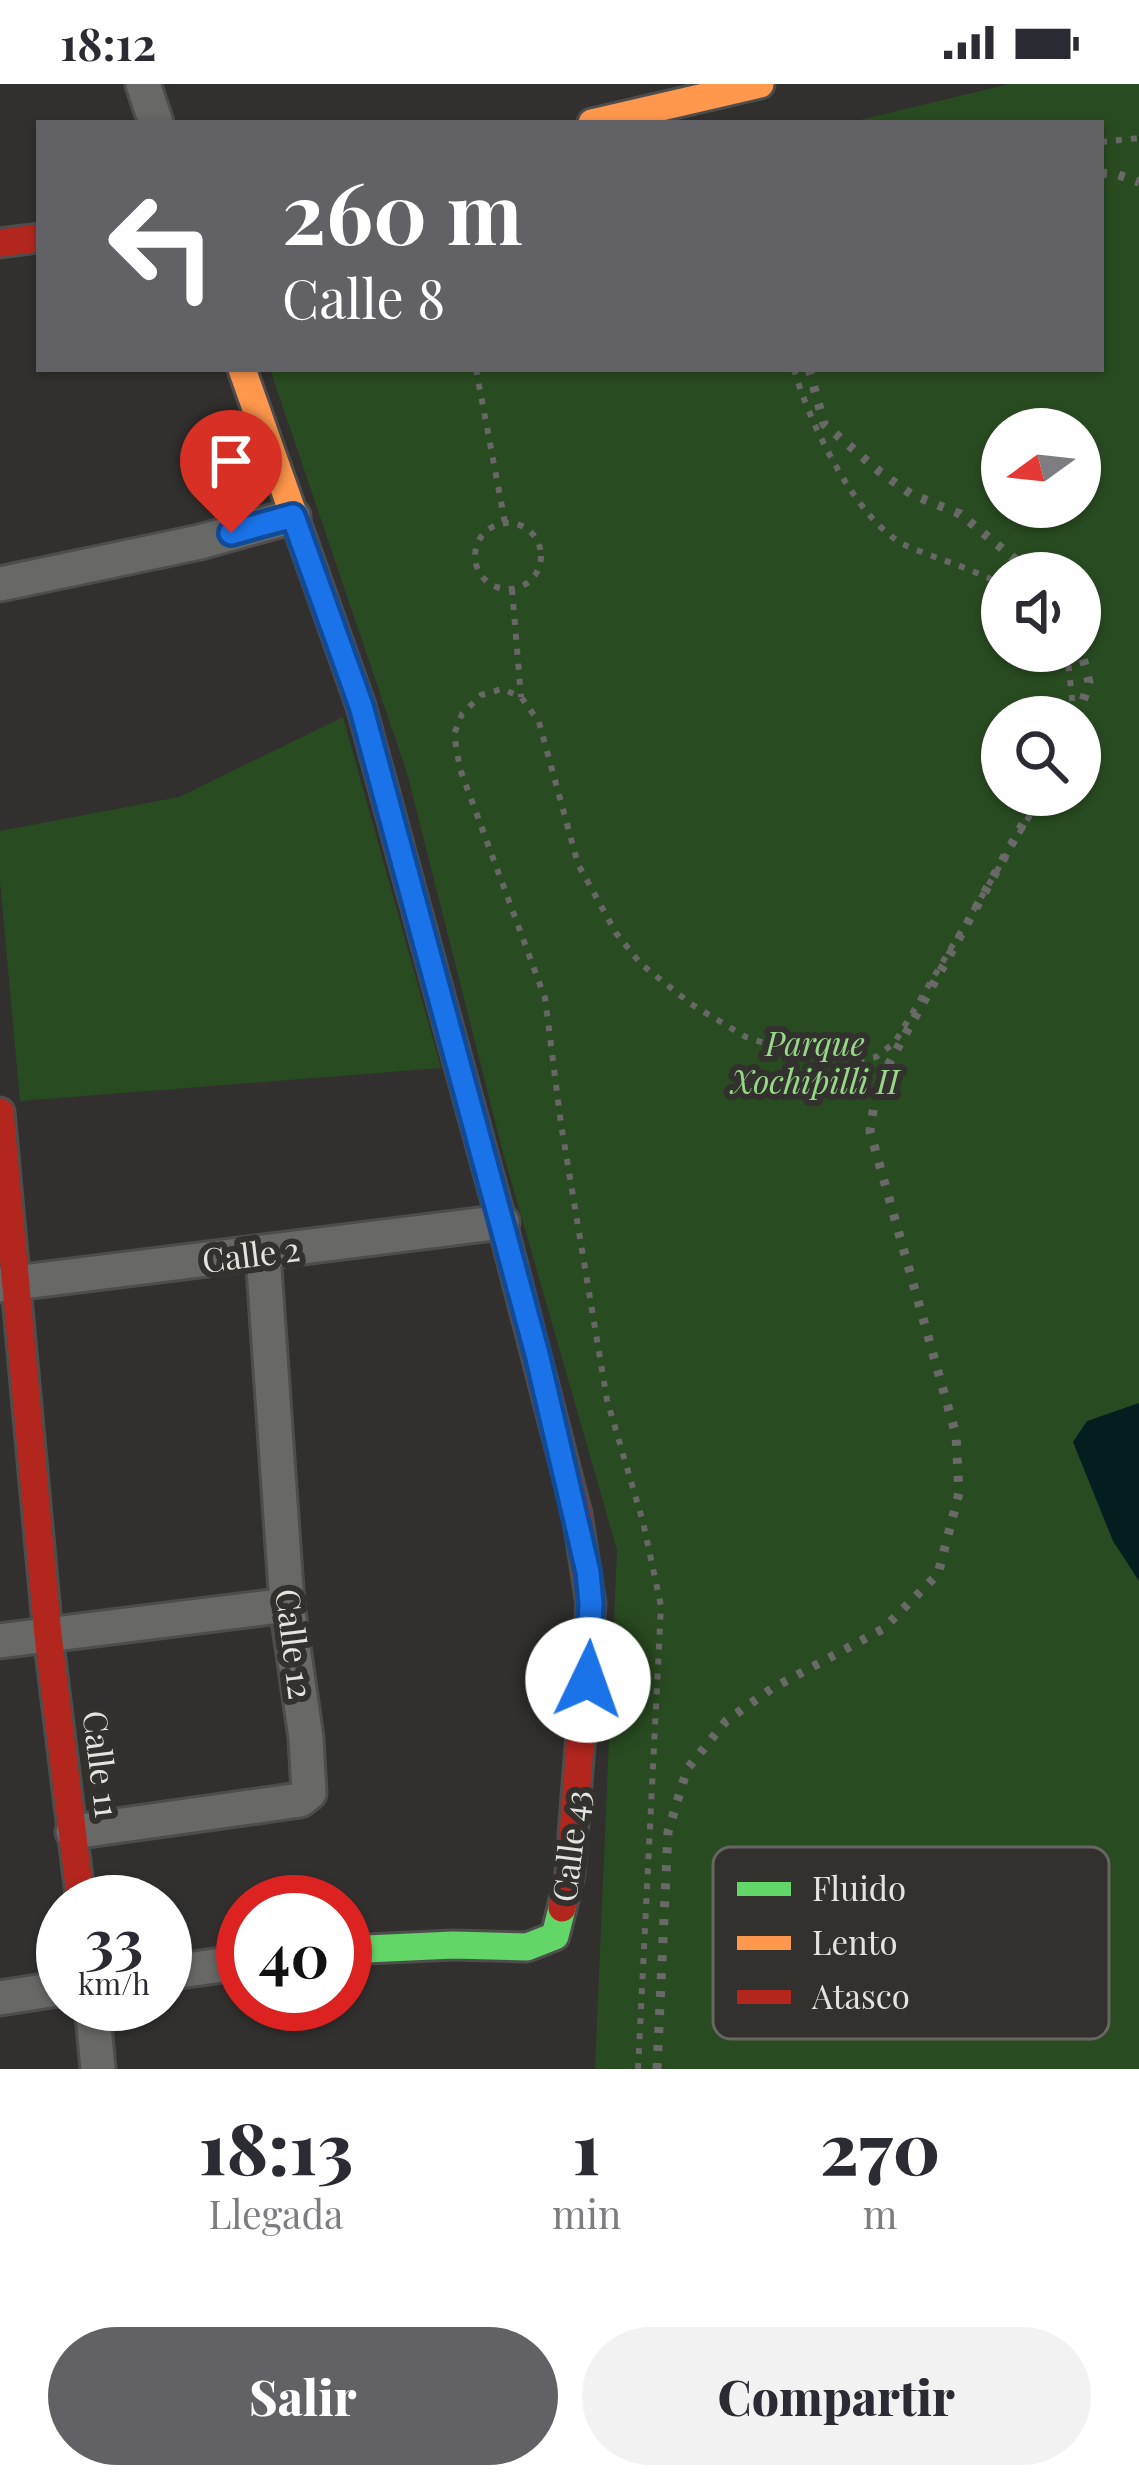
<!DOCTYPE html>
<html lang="es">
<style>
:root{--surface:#fff;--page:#f2f2f3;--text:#2b2b33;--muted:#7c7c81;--accent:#626165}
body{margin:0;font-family:"Playfair Display",serif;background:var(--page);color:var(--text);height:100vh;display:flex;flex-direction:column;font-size:45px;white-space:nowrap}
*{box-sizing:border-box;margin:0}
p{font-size:39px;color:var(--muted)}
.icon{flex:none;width:66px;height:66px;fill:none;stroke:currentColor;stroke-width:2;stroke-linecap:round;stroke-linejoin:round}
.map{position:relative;height:1985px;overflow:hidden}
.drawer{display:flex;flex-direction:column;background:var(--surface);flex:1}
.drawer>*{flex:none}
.hud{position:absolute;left:36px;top:36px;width:1068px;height:252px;border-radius:0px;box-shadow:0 3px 9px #0004;background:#626165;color:#fff;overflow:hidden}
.needle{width:78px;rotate:255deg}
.tools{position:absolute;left:981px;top:324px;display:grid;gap:24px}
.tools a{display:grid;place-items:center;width:120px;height:120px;border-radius:50%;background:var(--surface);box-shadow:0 3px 9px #0004;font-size:60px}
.speed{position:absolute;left:36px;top:1791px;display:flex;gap:24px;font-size:60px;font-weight:700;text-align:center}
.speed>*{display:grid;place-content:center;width:156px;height:156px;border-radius:50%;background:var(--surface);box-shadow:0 3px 9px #0004;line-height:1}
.speed small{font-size:30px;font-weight:400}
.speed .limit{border:18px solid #d22;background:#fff;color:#111}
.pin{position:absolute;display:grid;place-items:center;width:102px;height:102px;color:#fff;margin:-123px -51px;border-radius:50% 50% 50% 0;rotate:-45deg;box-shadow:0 0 12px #0007}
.pin .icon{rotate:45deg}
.me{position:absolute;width:132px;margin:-66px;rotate:3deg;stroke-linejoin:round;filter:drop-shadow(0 0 9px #0008)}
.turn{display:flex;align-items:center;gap:42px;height:252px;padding:0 48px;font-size:54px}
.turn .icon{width:156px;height:156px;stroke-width:2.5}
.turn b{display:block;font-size:84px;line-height:102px}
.eta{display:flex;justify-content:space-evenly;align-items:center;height:204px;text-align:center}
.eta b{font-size:72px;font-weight:800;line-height:84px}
.primary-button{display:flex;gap:24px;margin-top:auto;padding:24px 48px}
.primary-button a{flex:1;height:138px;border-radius:72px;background:var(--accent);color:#fff;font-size:48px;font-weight:800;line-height:138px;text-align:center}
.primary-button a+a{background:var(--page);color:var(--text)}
.status{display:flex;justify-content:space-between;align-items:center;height:84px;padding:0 60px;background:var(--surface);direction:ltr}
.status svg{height:33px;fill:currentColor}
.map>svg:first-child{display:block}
.green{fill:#294b21;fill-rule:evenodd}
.water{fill:#041e1f}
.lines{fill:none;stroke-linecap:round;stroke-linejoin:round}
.street-casing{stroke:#4d4d4b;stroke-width:39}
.fast-casing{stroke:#4d4d4b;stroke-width:33}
.slow-casing{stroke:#4d4d4b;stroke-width:33}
.jam-casing{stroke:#4d4d4b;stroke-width:33}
.path{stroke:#676765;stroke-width:6;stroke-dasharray:6 9;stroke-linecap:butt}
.street{stroke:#686866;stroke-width:33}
.fast{stroke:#63d668;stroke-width:27}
.slow{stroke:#ff974d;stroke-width:27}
.jam{stroke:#b3261e;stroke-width:27}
.rail{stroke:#696968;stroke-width:9;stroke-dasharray:6 12;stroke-linecap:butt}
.route-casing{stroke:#114b97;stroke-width:30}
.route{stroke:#1a73e8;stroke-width:21}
.labels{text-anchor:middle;stroke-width:12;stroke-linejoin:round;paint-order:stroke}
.park-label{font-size:33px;font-style:italic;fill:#97d788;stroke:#32312d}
.street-label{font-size:33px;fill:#e4e3e0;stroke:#32312d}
.key{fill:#32312d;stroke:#676663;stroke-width:3}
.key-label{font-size:33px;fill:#e4e3e0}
</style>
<div class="status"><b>18:12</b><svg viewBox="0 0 49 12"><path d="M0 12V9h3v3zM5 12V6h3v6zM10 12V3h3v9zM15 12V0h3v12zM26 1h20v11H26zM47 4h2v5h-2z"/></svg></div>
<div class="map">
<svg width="1139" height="1985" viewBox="0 0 1139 1985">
<rect width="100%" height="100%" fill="#31302e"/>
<g class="green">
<path d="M 1009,0 L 1139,0 L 1139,1985 L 595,1985 L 617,1466 L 502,1065 L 407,689 L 270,285 L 1101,285 L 1101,39 L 848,39 ZM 1002,345 L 1080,345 L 1080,423 L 1002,423 ZM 1002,489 L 1080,489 L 1080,567 L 1002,567 ZM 1002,633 L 1080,633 L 1080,711 L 1002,711 Z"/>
<polygon points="343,633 441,984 20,1017 0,797 0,747 179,713"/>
</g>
<polygon class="water" points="1139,1319 1139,1497 1113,1457 1073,1358 1087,1337"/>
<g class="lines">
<defs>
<g id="street">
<polyline points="143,0 156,39"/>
<polyline points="0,500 200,458 293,432"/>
<polyline points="0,1201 502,1138"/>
<polyline points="0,1557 287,1521"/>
<polyline points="73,1748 300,1716 309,1709 306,1654 287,1521 263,1169"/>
<polyline points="165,1889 243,1878"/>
<polyline points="0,1914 63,1904"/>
<polyline points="92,1920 98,1985"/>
</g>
<polyline id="fast" points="345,1866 453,1861 527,1863 555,1852 562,1824"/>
<g id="slow">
<polyline points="592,39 760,0"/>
<polyline points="242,285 361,622 503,1143"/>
</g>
<g id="jam">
<polyline points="0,159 39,154"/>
<polyline points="0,1028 48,1551 81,1818"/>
<polyline points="503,1143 577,1430 591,1520 570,1790 562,1824"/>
</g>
</defs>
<use href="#street" class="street-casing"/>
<use href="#fast" class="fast-casing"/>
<use href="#slow" class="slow-casing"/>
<use href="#jam" class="jam-casing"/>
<g class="path">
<polyline points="1101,58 1139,54"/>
<polyline points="476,285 505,439"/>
<path d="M 794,285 C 808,336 857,439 907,462 C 939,476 972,484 1002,501"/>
<circle cx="508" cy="472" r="33"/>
<polyline points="512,505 521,613"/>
<polyline points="1064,567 1068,577 1074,633"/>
<polyline points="638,1985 661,1522 643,1438 607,1316 561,1040 545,914 460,685 454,650 462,630 481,611 502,605 521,613 539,638 578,780 616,849 641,880 691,920 746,953 806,973 846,978 876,973 895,958 1042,711"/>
</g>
<use href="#street" class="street"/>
<use href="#fast" class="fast"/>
<use href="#slow" class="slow"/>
<use href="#jam" class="jam"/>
<g class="rail">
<polyline points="1101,89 1116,90 1139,98"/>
<polyline points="809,285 824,340 880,388 911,410 960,430 1032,489"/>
<polyline points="1078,633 1089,598 1080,562"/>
<polyline points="657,1985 668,1748 687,1685 726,1637 771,1605 883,1545 938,1490 959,1409 956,1351 870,1047 877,1001 1039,711"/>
</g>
</g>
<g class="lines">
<defs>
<polyline id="route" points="231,449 293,432 361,622 537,1270 588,1488 591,1520 588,1596"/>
</defs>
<use href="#route" class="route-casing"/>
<use href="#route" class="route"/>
</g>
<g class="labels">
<g class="park-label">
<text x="815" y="972">Parque<tspan x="815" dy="38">Xochipilli II</tspan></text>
</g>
<g class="street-label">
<text transform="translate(251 1171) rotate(-7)" y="12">Calle 2</text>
<text transform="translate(294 1560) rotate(83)" y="12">Calle 12</text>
<text transform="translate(101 1680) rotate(83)" y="12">Calle 11</text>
<text transform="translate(571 1762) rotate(-83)" y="12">Calle 43</text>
</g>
</g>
<rect x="713" y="1763" width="396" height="192" rx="18" class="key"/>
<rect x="737" y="1798" width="54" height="14" fill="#63d668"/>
<rect x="737" y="1852" width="54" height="14" fill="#ff974d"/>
<rect x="737" y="1906" width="54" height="14" fill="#b3261e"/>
<g class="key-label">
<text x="812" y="1817">Fluido</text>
<text x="812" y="1871">Lento</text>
<text x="812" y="1925">Atasco</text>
</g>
</svg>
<div class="tools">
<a><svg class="needle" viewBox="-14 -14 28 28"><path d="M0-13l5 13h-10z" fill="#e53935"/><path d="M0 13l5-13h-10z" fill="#7c7c81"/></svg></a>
<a><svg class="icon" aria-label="sound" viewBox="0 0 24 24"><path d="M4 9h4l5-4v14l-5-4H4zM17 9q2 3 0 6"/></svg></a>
<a><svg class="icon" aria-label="search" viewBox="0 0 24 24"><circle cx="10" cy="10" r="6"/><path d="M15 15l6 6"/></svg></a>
</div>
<div class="speed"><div>33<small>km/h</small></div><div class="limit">40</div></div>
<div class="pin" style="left:231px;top:449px;background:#d93025"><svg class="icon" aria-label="arrive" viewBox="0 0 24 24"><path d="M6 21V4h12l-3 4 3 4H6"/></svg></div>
<svg class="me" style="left:588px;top:1596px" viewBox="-20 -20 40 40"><circle r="19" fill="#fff"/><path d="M0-13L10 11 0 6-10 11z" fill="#1a73e8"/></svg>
<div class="hud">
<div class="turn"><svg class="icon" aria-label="left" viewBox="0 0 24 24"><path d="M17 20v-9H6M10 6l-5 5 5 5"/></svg><div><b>260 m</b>Calle 8</div></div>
</div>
</div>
<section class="drawer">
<div class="eta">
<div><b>18:13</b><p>Llegada</p></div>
<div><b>1</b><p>min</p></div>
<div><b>270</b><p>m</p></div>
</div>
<div class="primary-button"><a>Salir</a><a>Compartir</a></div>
</section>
